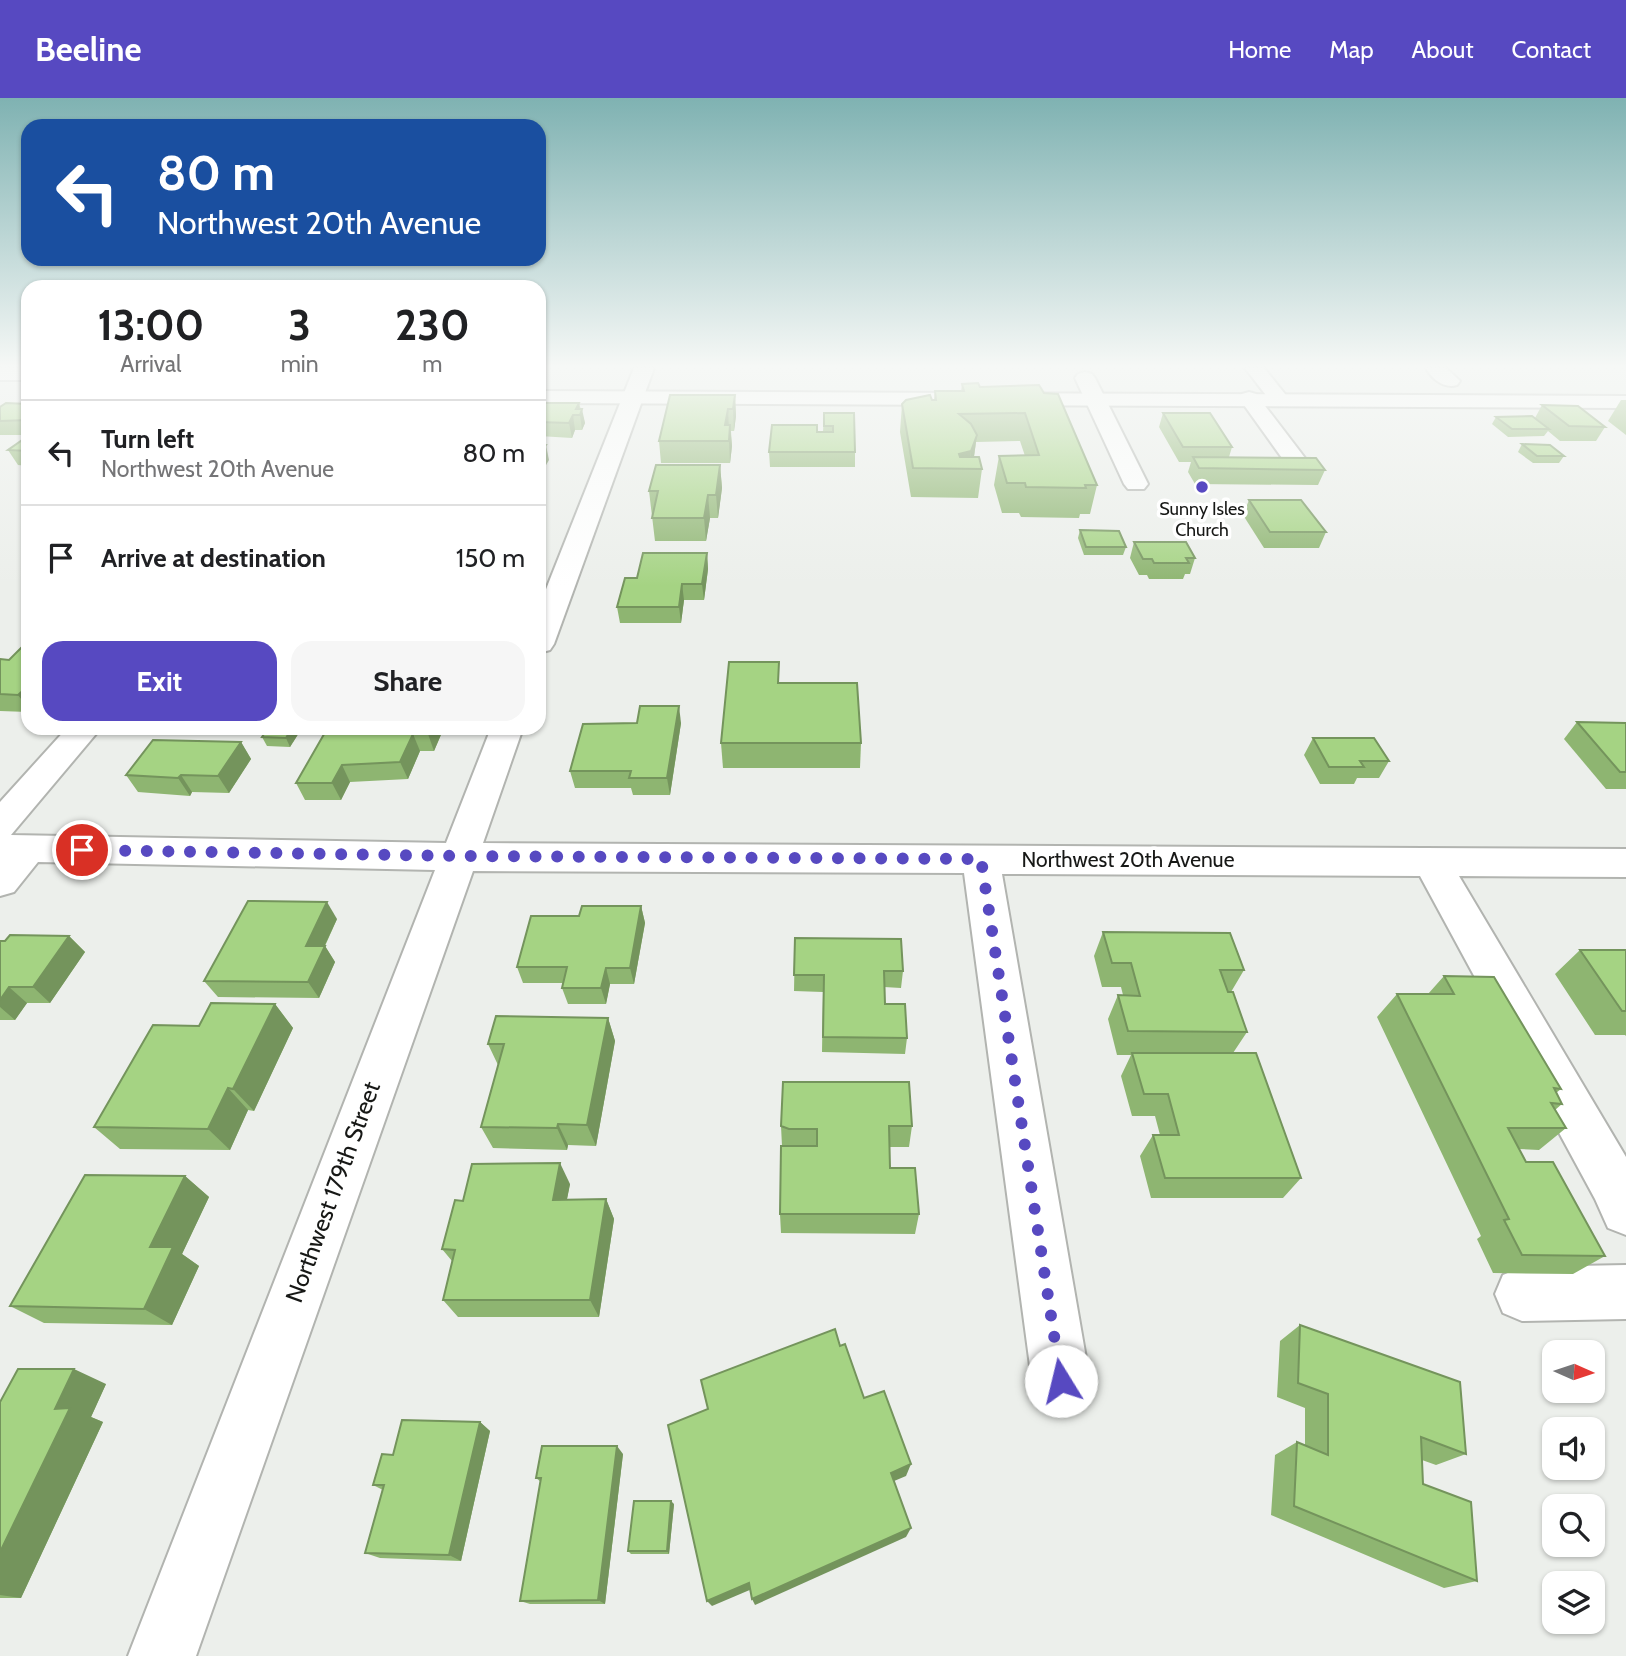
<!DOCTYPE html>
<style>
:root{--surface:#fff;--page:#f6f6f6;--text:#202124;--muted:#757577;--line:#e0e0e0;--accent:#5749c1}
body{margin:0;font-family:Cabin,sans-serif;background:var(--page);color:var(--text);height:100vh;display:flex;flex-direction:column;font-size:26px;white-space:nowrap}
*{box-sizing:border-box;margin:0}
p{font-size:23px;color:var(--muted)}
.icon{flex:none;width:38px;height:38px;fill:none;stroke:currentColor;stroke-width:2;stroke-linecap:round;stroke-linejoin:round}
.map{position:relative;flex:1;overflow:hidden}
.details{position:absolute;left:21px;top:182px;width:525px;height:455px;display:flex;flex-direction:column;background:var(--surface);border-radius:21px;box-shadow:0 2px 5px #0004}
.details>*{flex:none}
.top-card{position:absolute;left:21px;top:21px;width:525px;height:147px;border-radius:21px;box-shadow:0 2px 5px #0004;background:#1a4fa0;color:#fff;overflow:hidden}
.needle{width:46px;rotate:93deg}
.controls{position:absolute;left:1542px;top:1242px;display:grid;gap:14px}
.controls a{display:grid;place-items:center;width:63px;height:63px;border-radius:14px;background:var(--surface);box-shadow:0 2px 5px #0004;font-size:35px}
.pin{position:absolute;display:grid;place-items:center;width:60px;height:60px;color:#fff;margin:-30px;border:4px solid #fff;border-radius:50%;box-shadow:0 2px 7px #0007}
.me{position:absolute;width:77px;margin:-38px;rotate:351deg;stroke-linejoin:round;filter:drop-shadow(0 0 5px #0008)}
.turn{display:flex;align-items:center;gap:24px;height:147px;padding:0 21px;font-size:32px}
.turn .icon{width:91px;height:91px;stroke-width:2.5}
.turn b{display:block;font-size:49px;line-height:60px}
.eta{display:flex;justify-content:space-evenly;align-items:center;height:119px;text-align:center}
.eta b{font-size:42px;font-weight:800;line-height:49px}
.primary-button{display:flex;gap:14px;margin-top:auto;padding:14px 21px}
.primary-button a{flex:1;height:80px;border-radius:21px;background:var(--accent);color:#fff;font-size:28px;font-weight:800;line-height:80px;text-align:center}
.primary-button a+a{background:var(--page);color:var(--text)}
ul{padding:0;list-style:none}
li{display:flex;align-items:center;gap:21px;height:105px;padding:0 21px;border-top:2px solid var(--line)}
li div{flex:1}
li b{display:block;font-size:26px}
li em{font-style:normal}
header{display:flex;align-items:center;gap:42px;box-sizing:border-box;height:98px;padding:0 35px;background:var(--accent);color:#fff}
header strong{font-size:33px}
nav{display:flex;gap:38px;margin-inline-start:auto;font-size:24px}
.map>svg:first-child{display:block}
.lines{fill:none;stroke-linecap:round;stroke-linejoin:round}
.minor-casing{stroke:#b2b4b0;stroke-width:4}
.major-casing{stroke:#b2b4b0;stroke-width:4}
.minor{fill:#fff;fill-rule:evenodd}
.major{fill:#fff;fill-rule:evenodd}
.wall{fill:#8eb571}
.shaded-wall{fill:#74945c}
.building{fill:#a5d383;stroke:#74945c;stroke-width:2}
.route{stroke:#5749c1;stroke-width:12;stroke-dasharray:0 21.6}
.poi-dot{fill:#5749c1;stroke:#fff;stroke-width:2.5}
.labels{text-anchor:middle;stroke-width:7;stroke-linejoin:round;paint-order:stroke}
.far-poi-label{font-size:18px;fill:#171816;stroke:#fff}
.street-label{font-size:21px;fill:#171816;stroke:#fff}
.near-street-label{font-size:24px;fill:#171816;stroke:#fff}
</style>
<header>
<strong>Beeline</strong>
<nav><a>Home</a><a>Map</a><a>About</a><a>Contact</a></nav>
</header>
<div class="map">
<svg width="1626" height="1558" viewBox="0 0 1626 1558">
<rect width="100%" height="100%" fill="#ecefeb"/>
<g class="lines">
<defs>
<g id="minor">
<polygon points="634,270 654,270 554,546 550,552 539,555 539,509"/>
<polygon points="1245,270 1264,270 1289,301 1286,305 1272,305"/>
<path d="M 1426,270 L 1446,270 L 1460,283 L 1457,287 C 1444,291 1432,281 1426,270 Z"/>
<polygon points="1085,274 1092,276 1095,280 1148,386 1144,391 1128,391 1124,386 1075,280 1078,276"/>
<polygon points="1249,294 1256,296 1308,364 1312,369 1308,374 1292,374 1239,300 1242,296"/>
<polygon points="67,630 101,630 11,737 446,745 491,630 523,630 483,745 1626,751 1626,779 1459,778 1626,1059 1626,1137 1608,1130 1595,1101 1420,778 1002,776 1090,1283 1081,1303 1061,1312 1041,1303 1032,1283 964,775 473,773 196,1558 128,1558 435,772 38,764 14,794 0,798 0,704"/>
<polygon points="1626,1167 1626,1221 1522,1223 1503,1215 1495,1196 1503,1177 1522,1169"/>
</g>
<g id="major">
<rect x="0" y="270" width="28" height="12"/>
<polygon points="539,293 1626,298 1626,310 539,305"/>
</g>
</defs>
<use href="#minor" class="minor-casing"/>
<use href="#major" class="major-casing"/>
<use href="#minor" class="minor"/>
<use href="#major" class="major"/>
</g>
<g class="wall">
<polygon points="962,286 980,289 1039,287 1097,387 1090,416 1080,416 1079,420 1021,419 1019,415 1002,415 994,387 999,358 1025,358 1020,343 976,344 974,359 982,371 978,400 911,399 900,334 902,306 934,302 935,293 961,293"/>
<polygon points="735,297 736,318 734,333 731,333 732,348 730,365 661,365 659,343"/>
<polygon points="1621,302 1626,302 1626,337 1608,323"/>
<polygon points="539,305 579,305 585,325 582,332 575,332 572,340 539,338"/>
<polygon points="28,306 28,337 0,337 0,309"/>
<polygon points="1542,307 1605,329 1596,343 1560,343 1548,333 1544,338 1508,339 1492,326 1496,319 1535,320"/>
<polygon points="824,315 855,354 855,369 770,369 769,354 817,334 823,334"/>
<polygon points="1163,315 1232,349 1229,359 1325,372 1318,387 1195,386 1188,374 1191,364 1179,364 1159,329"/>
<polygon points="28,338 28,368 18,367 8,352"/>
<polygon points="1522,346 1564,358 1559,365 1533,365 1518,354"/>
<polygon points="720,367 722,390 718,420 710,420 706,443 655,443 649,393"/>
<polygon points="1249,402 1326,434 1319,450 1264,450 1243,417"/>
<polygon points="1080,432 1126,449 1123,457 1084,457 1078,440"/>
<polygon points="1134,444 1195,460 1190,476 1185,476 1183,481 1149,481 1147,477 1139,477 1130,460"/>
<polygon points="707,455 708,471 704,502 684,502 681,525 620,525 617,509 637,480"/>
<polygon points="28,544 28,614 0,613 0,561 9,562"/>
<polygon points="1577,624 1626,625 1626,691 1606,691 1564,641"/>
<polygon points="681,625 670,697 633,697 631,690 575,690 570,673"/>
<polygon points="302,630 290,649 267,648 262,639"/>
<polygon points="338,630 443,630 443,632 434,653 420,653 408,681 350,684 341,702 305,702 296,685"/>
<polygon points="1313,640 1389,663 1379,680 1357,680 1354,686 1320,686 1304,657"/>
<polygon points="241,644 251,661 229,695 192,694 190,698 138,694 126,677"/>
<polygon points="721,645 861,645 860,670 723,670"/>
<polygon points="641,808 645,825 634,886 610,886 606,906 568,906 562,890 563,885 523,885 517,869 579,818"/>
<polygon points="337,821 325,848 335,864 319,900 218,899 204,883"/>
<polygon points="1103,834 1244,872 1231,894 1247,934 1233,955 1301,1080 1283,1100 1151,1100 1140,1058 1153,1037 1160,1037 1155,1018 1132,1018 1121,978 1131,957 1117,957 1108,921 1118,897 1123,897 1121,889 1102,889 1094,858"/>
<polygon points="69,838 85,854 50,905 27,905 15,922 0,922 0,843"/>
<polygon points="795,840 903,873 901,890 884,889 885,906 907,940 905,956 822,954 823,894 794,893"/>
<polygon points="1580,852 1626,852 1626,938 1625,937 1595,937 1555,876"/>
<polygon points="1444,878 1561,991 1556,995 1562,1006 1555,1012 1566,1030 1539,1052 1519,1051 1526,1064 1605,1158 1573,1176 1493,1175 1477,1141 1481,1138 1377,919 1397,896 1428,896"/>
<polygon points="275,906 293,930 254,1013 248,1012 230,1052 120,1051 94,1029 199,928"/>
<polygon points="608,920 615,943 596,1048 568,1047 567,1052 493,1050 481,1029 498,967 488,946"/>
<polygon points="781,1028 912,1028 909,1049 890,1049 890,1070 919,1116 915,1136 781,1135 780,1116 782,1048"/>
<polygon points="185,1078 209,1099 182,1156 199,1168 172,1227 44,1225 10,1208"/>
<polygon points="570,1086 567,1101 606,1101 614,1121 599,1219 458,1219 443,1202 452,1163 442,1151 463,1103"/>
<polygon points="1300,1227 1466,1356 1436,1367 1422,1362 1423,1386 1477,1483 1444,1490 1271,1417 1275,1357 1297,1344 1305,1347 1305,1310 1277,1299 1280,1243"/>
<polygon points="106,1286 91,1319 103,1324 21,1500 0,1500 0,1304"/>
<polygon points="480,1324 490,1333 461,1463 380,1460 365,1455 383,1392 373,1387 393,1357"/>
<polygon points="623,1356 605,1506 530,1506 520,1503 541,1384 536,1380"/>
<polygon points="674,1406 669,1456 631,1456 628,1453"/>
</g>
<g class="shaded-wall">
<polygon points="735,297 736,318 734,333 733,311"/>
<polygon points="579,305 580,315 582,311 585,325 582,332 580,317 576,311"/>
<polygon points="728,311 729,333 725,327"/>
<polygon points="573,317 575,332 572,340 569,325"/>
<polygon points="730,327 732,348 730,365 729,343"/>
<polygon points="977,337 973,365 969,371 971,353"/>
<polygon points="546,347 549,362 539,379 539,358"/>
<polygon points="971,353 969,371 957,370 959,356"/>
<polygon points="720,367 722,390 718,420 716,397"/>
<polygon points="708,397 710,420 706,443 704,420"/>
<polygon points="707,455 708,471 704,502 702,486"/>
<polygon points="682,486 684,502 681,525 679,509"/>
<polygon points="28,588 28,610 18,597"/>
<polygon points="679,608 681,625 670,697 667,680"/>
<polygon points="292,630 302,630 290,649 286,640"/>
<polygon points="430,630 443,630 443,632 434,653 428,636"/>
<polygon points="413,636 420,653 408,681 400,664"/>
<polygon points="241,644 251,661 229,695 218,678"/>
<polygon points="342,667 350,684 341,702 332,685"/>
<polygon points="181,677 192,694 190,698 178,680"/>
<polygon points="327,804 337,821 317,864 306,848"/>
<polygon points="641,808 645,825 634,886 630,870"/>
<polygon points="69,838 85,854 50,905 33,889"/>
<polygon points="325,848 335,864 319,900 308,884"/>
<polygon points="606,870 610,886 606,906 601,890"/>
<polygon points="9,889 27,905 15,922 0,909 0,902"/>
<polygon points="275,906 293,930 254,1013 233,991"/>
<polygon points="608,920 615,943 596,1048 587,1027"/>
<polygon points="228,990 248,1012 230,1052 208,1031"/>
<polygon points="558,1026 568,1047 567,1052 557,1030"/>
<polygon points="560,1065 570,1086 563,1121 553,1102"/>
<polygon points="185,1078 209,1099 182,1156 199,1168 172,1227 144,1211 150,1149"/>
<polygon points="606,1101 614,1121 599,1219 590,1202"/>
<polygon points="74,1271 106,1286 91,1319 103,1324 21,1500 0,1497 0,1453 55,1311"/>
<polygon points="480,1324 490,1333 461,1463 449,1457"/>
<polygon points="617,1348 623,1356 605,1506 598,1502"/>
<polygon points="911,1366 906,1378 887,1386 891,1375"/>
<polygon points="671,1403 674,1406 669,1456 667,1453"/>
<polygon points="911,1430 906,1439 755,1507 752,1501"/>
<polygon points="749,1485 752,1491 712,1508 707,1503"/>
</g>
<g class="building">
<polygon points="978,285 980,289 1039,287 1044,295 1058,296 1097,387 1085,387 1086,390 1026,389 1025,385 1007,385 999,358 1039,357 1025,315 959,316 971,326 977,337 971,353 959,356 960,359 979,359 982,371 913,370 902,306 906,302 930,297 932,302 936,302 935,293 964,293 962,286"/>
<polygon points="670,297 735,297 733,311 728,311 725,327 730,327 729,343 659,343"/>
<polygon points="6,305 28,306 28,322 0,323 0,309"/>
<polygon points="539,305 579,305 576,311 582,311 580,317 573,317 569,325 539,324"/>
<polygon points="1542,307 1578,308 1605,329 1569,328"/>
<polygon points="824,315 854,315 855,354 769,354 772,327 817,327 817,334 833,334 833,328 824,328"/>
<polygon points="1163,315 1210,315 1232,349 1183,349"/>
<polygon points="1532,318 1549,331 1512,331 1496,319"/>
<polygon points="28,338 28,353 8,352"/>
<polygon points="1522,346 1550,347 1564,358 1537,358"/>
<polygon points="539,347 546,347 539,358"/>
<polygon points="1193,359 1316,360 1325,372 1199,370"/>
<polygon points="656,367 720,367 716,397 708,397 704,420 652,420 658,393 649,393"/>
<polygon points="1249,402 1301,402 1326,434 1270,434"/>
<polygon points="1080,432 1119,433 1126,449 1086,449"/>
<polygon points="1134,444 1186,444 1195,460 1186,460 1189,465 1154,465 1152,461 1143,461"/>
<polygon points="643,455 707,455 702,486 682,486 679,509 617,509 625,480 637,480"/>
<polygon points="27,544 28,544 28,588 18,597 0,596 0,561 9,562"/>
<polygon points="729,564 779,564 778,585 857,585 861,645 721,645"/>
<polygon points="640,608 679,608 667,680 629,680 631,673 570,673 583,626 637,625"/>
<polygon points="1577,624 1626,625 1626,674 1620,674"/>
<polygon points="268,630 292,630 286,640 262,639"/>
<polygon points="338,630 430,630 428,636 413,636 400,664 342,667 332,685 296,685 327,631 337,631"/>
<polygon points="1313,640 1374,640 1389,663 1360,663 1364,669 1329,669"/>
<polygon points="153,642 241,644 218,678 181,677 178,680 126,677"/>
<polygon points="248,803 327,804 306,848 325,848 308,884 204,883"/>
<polygon points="582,808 641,808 630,870 606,870 601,890 562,890 567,869 517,869 531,818 579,818"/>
<polygon points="1103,834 1230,835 1244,872 1220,872 1228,894 1233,894 1247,934 1128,933 1118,897 1140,898 1131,865 1112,865"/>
<polygon points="10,837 69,838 33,889 9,889 0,902 0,843 5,843"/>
<polygon points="795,840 901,841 903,873 884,873 885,906 905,906 907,940 823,939 824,877 794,877"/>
<polygon points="1580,852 1626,852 1626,913 1622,913"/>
<polygon points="1444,878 1494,879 1561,991 1554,990 1562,1006 1551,1005 1566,1030 1508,1030 1526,1064 1553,1064 1605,1158 1522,1157 1504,1122 1509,1121 1397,896 1454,896"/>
<polygon points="211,905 275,906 233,991 228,990 208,1031 94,1029 153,927 199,928"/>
<polygon points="496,918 608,920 587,1027 558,1026 557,1030 481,1029 504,946 488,946"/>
<polygon points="1132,955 1256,955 1301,1080 1165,1080 1153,1037 1179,1037 1168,996 1144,996"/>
<polygon points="783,984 909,984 912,1028 889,1028 890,1070 915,1070 919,1116 780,1116 781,1048 817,1048 817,1031 789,1031 781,1028"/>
<polygon points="560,1065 553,1102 606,1101 590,1202 443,1202 455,1152 442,1151 455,1102 463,1103 472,1066"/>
<polygon points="85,1077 185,1078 150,1149 173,1149 144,1211 10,1208"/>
<polygon points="1300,1227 1460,1284 1466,1356 1421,1339 1423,1386 1471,1404 1477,1483 1294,1408 1297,1344 1328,1357 1328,1296 1298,1285"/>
<polygon points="835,1231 840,1248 845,1246 864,1300 884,1293 911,1366 891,1375 911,1430 752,1501 749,1485 707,1503 668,1327 708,1311 701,1282"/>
<polygon points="18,1271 74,1271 55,1311 70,1310 0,1454 0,1304"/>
<polygon points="402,1322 480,1324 449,1457 365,1455 384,1387 373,1387 382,1356 393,1357"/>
<polygon points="542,1348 617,1348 598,1502 520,1503 541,1380 536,1380"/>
<polygon points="634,1403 671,1403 667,1453 628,1453"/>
</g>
<linearGradient id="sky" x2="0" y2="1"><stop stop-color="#7fb2b2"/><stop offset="0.55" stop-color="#f6f8f6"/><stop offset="1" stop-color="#f6f8f6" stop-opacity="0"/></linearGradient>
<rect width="1626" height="488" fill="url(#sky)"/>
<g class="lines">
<polyline class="route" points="82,752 457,758 981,761 1061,1283"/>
</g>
<circle class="poi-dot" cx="1202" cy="389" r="7"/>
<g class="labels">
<g class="far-poi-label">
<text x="1202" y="417">Sunny Isles<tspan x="1202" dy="21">Church</tspan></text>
</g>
<g class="street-label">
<text x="1128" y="769">Northwest 20th Avenue</text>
</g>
<g class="near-street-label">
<text transform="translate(333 1094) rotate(-70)" y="8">Northwest 179th Street</text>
</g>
</g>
</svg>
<div class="controls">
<a><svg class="needle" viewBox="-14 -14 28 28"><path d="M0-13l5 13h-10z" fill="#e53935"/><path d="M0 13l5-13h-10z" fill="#757577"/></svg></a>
<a><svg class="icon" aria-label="sound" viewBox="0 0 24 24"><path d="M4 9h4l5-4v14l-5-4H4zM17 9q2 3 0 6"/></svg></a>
<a><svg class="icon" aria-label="search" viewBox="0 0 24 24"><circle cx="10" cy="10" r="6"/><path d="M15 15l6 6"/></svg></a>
<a><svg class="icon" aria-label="layers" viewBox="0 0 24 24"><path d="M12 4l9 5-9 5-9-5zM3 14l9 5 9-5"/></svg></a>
</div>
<div class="pin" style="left:82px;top:752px;background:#d93025"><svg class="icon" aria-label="arrive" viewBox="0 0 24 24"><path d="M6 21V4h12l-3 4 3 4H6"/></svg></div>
<svg class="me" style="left:1061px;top:1283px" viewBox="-20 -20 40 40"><circle r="19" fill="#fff"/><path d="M0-13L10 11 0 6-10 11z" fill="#5749c1"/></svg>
<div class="top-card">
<div class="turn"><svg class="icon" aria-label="left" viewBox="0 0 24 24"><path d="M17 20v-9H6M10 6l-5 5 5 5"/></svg><div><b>80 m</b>Northwest 20th Avenue</div></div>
</div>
<section class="details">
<div class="eta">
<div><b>13:00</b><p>Arrival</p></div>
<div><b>3</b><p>min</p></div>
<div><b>230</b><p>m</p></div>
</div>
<ul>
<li><svg class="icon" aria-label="left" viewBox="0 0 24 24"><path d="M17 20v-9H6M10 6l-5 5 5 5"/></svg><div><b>Turn left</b><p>Northwest 20th Avenue</p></div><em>80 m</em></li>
<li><svg class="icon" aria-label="arrive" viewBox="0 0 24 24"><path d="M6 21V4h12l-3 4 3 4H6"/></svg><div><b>Arrive at destination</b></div><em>150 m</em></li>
</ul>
<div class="primary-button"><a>Exit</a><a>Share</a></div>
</section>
</div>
